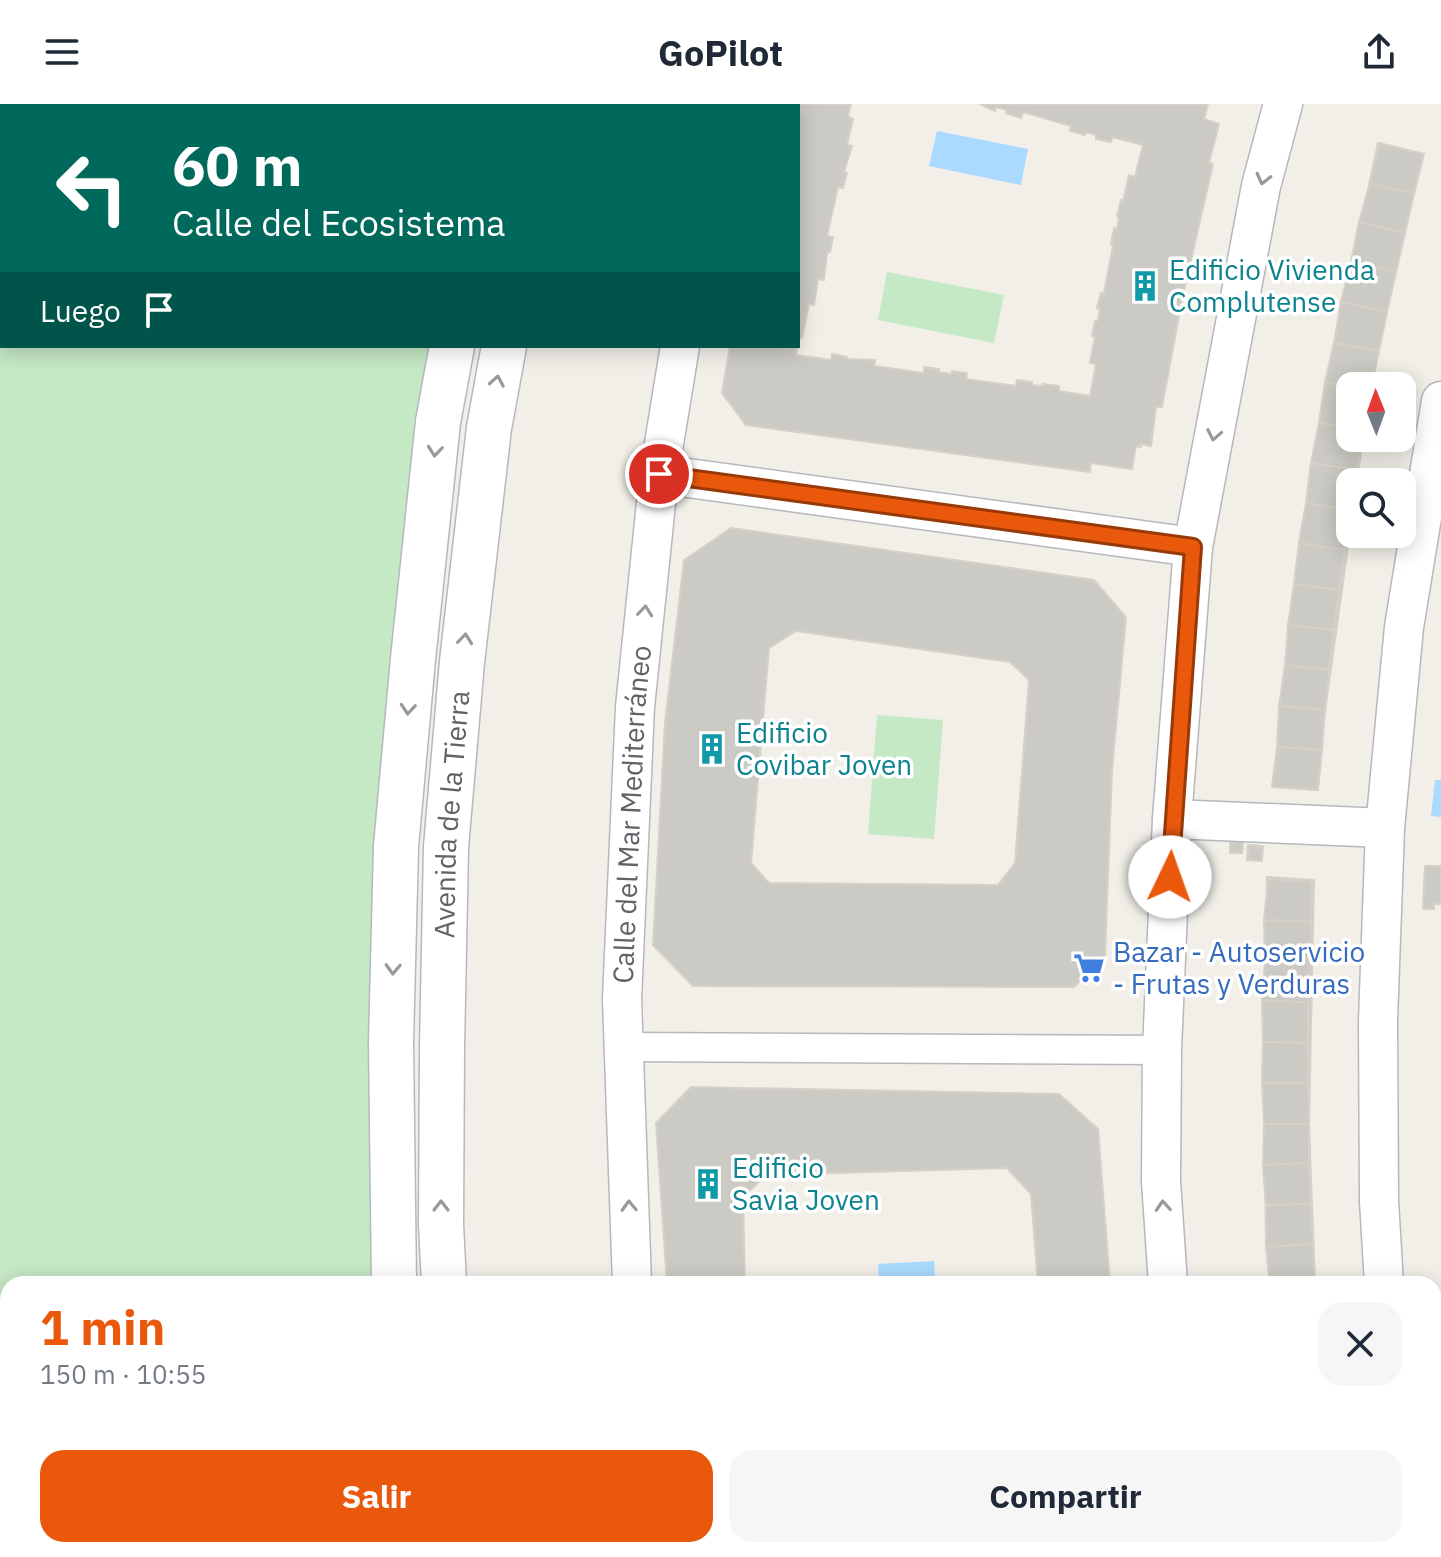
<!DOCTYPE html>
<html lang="es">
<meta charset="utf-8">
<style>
:root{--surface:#fff;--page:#f6f6f7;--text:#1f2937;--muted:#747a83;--accent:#ea580c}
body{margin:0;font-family:"IBM Plex Sans",sans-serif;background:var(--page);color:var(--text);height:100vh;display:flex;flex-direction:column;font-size:30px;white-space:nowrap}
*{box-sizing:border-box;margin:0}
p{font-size:26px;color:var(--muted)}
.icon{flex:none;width:44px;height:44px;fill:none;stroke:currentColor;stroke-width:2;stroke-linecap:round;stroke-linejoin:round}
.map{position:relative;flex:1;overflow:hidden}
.sheet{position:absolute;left:0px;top:1172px;width:1442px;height:282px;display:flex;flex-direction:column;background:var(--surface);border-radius:24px 24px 0 0;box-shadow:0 4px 20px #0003}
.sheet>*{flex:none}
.top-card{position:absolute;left:0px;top:0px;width:800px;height:244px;box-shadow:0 4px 20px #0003;background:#00695c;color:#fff;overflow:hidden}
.needle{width:52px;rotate:359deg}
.controls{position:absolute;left:1336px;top:268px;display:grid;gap:16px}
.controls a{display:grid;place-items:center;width:80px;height:80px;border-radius:16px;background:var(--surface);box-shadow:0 4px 20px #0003;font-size:40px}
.pin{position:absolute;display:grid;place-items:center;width:68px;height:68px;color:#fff;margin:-34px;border:4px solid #fff;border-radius:50%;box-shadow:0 2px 8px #0007}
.me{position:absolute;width:88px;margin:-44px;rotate:3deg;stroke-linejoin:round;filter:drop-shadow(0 0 6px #0008)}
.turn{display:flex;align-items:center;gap:28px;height:168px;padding:0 40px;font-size:36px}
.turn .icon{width:104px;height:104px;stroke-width:2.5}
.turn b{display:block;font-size:56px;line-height:68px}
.then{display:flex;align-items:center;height:76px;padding:0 40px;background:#0003;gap:16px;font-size:30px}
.round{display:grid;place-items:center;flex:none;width:84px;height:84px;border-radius:24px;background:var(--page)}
.head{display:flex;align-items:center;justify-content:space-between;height:136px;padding:0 40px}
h1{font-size:48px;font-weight:800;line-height:60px;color:var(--accent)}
.cta{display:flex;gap:16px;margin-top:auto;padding:16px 40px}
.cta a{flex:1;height:92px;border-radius:24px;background:var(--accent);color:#fff;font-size:32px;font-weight:800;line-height:92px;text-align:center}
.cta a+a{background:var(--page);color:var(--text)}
header{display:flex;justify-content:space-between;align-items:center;height:104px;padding:0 40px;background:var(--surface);font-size:36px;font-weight:800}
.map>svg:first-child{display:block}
.green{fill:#c5e8c5}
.water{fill:#aadaff}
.building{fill:#cccac5;stroke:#d6d1c6;stroke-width:2;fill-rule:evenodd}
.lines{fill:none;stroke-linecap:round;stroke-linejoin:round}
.pedestrian-casing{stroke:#b5b8bc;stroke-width:31}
.minor-casing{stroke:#b5b8bc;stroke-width:41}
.tertiary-casing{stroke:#b5b8bc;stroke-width:47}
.pedestrian{stroke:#fff;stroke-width:28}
.minor{stroke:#fff;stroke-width:38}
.tertiary{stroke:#fff;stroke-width:44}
.oneway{stroke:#979a9d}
.route-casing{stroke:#983908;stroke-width:20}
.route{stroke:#ea580c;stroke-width:14}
.labels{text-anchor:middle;stroke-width:7;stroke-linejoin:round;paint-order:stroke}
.culture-label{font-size:28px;fill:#0d838f;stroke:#fff;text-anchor:start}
.street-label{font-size:28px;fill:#5f6368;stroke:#fff}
.shop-label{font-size:28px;fill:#366cbe;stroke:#fff;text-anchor:start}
</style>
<header><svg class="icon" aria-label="menu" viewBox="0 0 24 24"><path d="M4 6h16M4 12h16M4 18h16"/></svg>GoPilot<svg class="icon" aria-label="share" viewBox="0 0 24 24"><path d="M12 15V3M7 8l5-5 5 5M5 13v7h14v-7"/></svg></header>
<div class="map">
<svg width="1441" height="1453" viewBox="0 0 1441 1453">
<rect width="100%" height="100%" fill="#f1efe8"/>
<g class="green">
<polygon points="0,0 461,0 462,2 2,2 2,242 430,242 417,315 390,559 376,740 374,1180 8,1180 8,1446 383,1446 384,1453 0,1453"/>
<polygon points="887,168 1004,191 994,239 878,216"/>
<polygon points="877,611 943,616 934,735 868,730"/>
</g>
<g class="water">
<polygon points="937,27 1028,45 1021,81 929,62"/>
<polygon points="1435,676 1441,676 1441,713 1431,712"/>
<polygon points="934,1157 935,1180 879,1180 878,1160"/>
</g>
<g class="building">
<polygon points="779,0 851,0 848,12 853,15 847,41 852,42 844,68 847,69 843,84 838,83 827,132 833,133 830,148 827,148 824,176 818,175 814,201 809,200 802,234 800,233 796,251 831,256 832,250 847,253 847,255 875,256 874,262 924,269 924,263 939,265 939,268 951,270 952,267 967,269 966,275 1016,282 1017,276 1032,278 1032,281 1043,282 1043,280 1059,282 1059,287 1090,292 1096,260 1090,259 1095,233 1092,232 1095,217 1098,217 1100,205 1097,204 1101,189 1104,189 1113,142 1111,140 1114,124 1117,125 1119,114 1117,112 1121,96 1123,97 1129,71 1135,73 1143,41 1112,33 1111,38 1096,35 1096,31 1086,28 1085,31 1070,27 1071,22 1023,8 1021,14 1006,9 1007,6 996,3 995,7 980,0 1208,0 1204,15 1219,20 1209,59 1213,60 1182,196 1162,303 1156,303 1151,342 1141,340 1141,343 1136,342 1132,365 1091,359 1090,368 746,321 722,289 730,242 798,242 798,2 778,2"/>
<polygon points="1378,39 1422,51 1370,282 1350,282 1350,334 1363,334 1357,378 1350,378 1350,428 1314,686 1274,682 1299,440 1336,235"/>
<polygon points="1379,39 1424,50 1414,90 1370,79"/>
<polygon points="1370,79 1414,90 1405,129 1359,118"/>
<polygon points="1359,118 1405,129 1396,168 1351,158"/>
<polygon points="1351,158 1396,168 1387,208 1341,198"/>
<polygon points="1341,198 1387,208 1379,247 1334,239"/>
<polygon points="1334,239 1379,247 1372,282 1350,283 1325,278"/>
<polygon points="1325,278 1350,283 1350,324 1319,319"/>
<polygon points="1319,319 1350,324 1350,334 1362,334 1357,366 1311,359"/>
<polygon points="1311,359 1357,366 1355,378 1350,378 1350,406 1306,399"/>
<polygon points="1306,399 1350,406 1345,446 1299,439"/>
<path d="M 731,424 L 1094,476 L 1126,513 L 1112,666 L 1105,852 L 1074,883 L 693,882 L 653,841 L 665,619 L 684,456 ZM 796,527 L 1010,558 L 1029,576 L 1015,759 L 998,781 L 769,779 L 751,759 L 769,544 Z"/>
<polygon points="1299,439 1345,446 1339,486 1294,480"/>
<polygon points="1294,480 1339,486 1334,526 1288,521"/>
<polygon points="1288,521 1334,526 1329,566 1285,561"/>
<polygon points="1285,561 1329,566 1325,606 1279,602"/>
<polygon points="1279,602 1325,606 1322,646 1277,643"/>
<polygon points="1277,643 1322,646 1318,686 1272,683"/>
<polygon points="1230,737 1243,738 1242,749 1231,749"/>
<polygon points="1230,737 1243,737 1242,749 1230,749"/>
<polygon points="1248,741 1262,742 1261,756 1247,756"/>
<polygon points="1248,742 1263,743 1262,757 1248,756"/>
<polygon points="1425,762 1441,762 1441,800 1434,800 1434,805 1423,805"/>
<polygon points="1267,773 1314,776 1309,1020 1315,1180 1270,1180 1266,1141 1264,937"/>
<polygon points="1268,775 1312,778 1311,818 1264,816"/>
<polygon points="1264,816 1311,818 1310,858 1265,857"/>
<polygon points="1265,857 1310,858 1308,898 1262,897"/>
<polygon points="1262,897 1308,898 1308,939 1263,938"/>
<polygon points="1263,938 1308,939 1308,979 1262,979"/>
<polygon points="1262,979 1308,979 1309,1020 1264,1020"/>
<polygon points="691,983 1059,990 1098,1025 1110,1180 1038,1180 1031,1090 1007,1064 766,1071 743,1093 745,1180 667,1180 656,1019"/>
<polygon points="1264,1020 1309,1020 1309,1059 1263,1061"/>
<polygon points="1309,1059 1311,1100 1266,1101 1263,1061"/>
<polygon points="1311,1100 1313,1140 1266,1143 1266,1101"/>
<polygon points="1313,1140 1315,1180 1270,1180 1266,1143"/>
</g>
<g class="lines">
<defs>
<polyline id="pedestrian" points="624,943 1162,946"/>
<g id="minor">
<polyline points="728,2 729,0"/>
<polyline points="659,370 1193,443"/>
<polyline points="1172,715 1385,724"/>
<path id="s1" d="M 632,1180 L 622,895 L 635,603 L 659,370 L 680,242"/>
<polyline points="1168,1180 1161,1077 1162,946 1172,715 1193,443 1261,82 1283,0"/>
<polyline points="1384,1180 1379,1097 1378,917 1385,724 1404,523 1441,297"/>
<polyline points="1434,1431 1441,1430"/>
<polyline points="1187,1446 1187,1453"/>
<polyline points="635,1453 637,1446"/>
<polyline points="1251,1453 1309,1446"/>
</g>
<g id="tertiary">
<polyline points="499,2 500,0"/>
<polyline points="550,2 551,0"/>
<polyline points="394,1180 391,938 396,743 413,555 438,318 452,242"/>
<path id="s2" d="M 444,1180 L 441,1120 L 442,944 L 446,743 L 462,558 L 489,324 L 504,242"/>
<polyline points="406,1446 407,1453"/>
<polyline points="461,1446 462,1453"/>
</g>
</defs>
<use href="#pedestrian" class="pedestrian-casing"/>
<use href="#minor" class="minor-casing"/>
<use href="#tertiary" class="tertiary-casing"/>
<use href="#pedestrian" class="pedestrian"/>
<use href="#minor" class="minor"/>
<use href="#tertiary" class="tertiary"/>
</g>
<defs><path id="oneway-chevron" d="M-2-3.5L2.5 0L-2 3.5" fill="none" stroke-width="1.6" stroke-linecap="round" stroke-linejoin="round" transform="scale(2)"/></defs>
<g class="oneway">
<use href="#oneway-chevron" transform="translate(1263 75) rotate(104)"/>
<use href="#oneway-chevron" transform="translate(497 277) rotate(-80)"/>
<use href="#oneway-chevron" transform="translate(1214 331) rotate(101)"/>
<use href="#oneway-chevron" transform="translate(435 347) rotate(96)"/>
<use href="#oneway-chevron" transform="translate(645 507) rotate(-84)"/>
<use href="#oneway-chevron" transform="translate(465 535) rotate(-84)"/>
<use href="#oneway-chevron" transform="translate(408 605) rotate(95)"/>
<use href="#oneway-chevron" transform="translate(393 865) rotate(92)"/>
<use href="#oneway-chevron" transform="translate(441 1102) rotate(-90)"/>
<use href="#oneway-chevron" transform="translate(629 1102) rotate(-92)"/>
<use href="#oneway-chevron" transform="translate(1163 1102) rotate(-94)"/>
</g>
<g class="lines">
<defs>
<polyline id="route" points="659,370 1193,443 1170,773"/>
</defs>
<use href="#route" class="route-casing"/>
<use href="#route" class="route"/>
</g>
<defs>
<symbol id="building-bare" viewBox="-9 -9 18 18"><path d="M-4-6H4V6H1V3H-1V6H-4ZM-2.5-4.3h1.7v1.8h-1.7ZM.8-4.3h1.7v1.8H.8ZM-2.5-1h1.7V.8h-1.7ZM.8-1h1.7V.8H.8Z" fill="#0f9aa8" stroke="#fff" stroke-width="2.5" paint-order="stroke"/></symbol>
<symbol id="supermarket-bare" viewBox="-9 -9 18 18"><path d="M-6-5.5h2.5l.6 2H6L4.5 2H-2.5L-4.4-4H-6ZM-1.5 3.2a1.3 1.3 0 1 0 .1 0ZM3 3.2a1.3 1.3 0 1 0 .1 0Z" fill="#3f7fe0" stroke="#fff" stroke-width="2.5" paint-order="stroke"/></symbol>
</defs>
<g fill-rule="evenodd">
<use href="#building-bare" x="1123" y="160" width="44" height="44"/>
<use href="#building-bare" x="690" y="623" width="44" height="44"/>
<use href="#supermarket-bare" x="1067" y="842" width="44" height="44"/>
<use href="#building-bare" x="686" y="1058" width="44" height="44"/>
</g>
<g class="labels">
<g class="culture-label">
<text x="1169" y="176">Edificio Vivienda<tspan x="1169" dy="32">Complutense</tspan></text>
<text x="736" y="639">Edificio<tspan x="736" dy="32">Covibar Joven</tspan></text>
<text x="732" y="1074">Edificio<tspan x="732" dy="32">Savia Joven</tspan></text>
</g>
<g class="street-label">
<text dy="10" stroke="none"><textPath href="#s2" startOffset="470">Avenida de la Tierra</textPath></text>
<text dy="10" stroke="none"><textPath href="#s1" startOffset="470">Calle del Mar Mediterráneo</textPath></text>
</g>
<g class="shop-label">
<text x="1113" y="858">Bazar - Autoservicio<tspan x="1113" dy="32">- Frutas y Verduras</tspan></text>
</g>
</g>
</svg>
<div class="controls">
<a><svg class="needle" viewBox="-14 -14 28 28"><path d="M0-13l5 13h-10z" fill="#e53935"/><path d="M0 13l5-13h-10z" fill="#747a83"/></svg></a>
<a><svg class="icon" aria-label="search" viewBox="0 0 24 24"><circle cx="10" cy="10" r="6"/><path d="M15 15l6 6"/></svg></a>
</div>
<div class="pin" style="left:659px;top:370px;background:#d93025"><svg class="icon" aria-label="arrive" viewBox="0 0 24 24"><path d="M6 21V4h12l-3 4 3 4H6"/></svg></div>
<svg class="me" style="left:1170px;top:773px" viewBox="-20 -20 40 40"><circle r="19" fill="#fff"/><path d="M0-13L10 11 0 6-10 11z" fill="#ea580c"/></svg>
<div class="top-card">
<div class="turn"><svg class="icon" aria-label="left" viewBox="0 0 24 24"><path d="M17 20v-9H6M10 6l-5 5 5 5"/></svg><div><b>60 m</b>Calle del Ecosistema</div></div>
<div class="then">Luego<svg class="icon" aria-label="arrive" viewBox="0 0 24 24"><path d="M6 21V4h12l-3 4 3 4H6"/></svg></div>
</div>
<section class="sheet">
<div class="head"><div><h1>1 min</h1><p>150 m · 10:55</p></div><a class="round"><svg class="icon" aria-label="close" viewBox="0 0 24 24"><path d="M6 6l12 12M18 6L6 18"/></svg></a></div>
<div class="cta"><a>Salir</a><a>Compartir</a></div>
</section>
</div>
